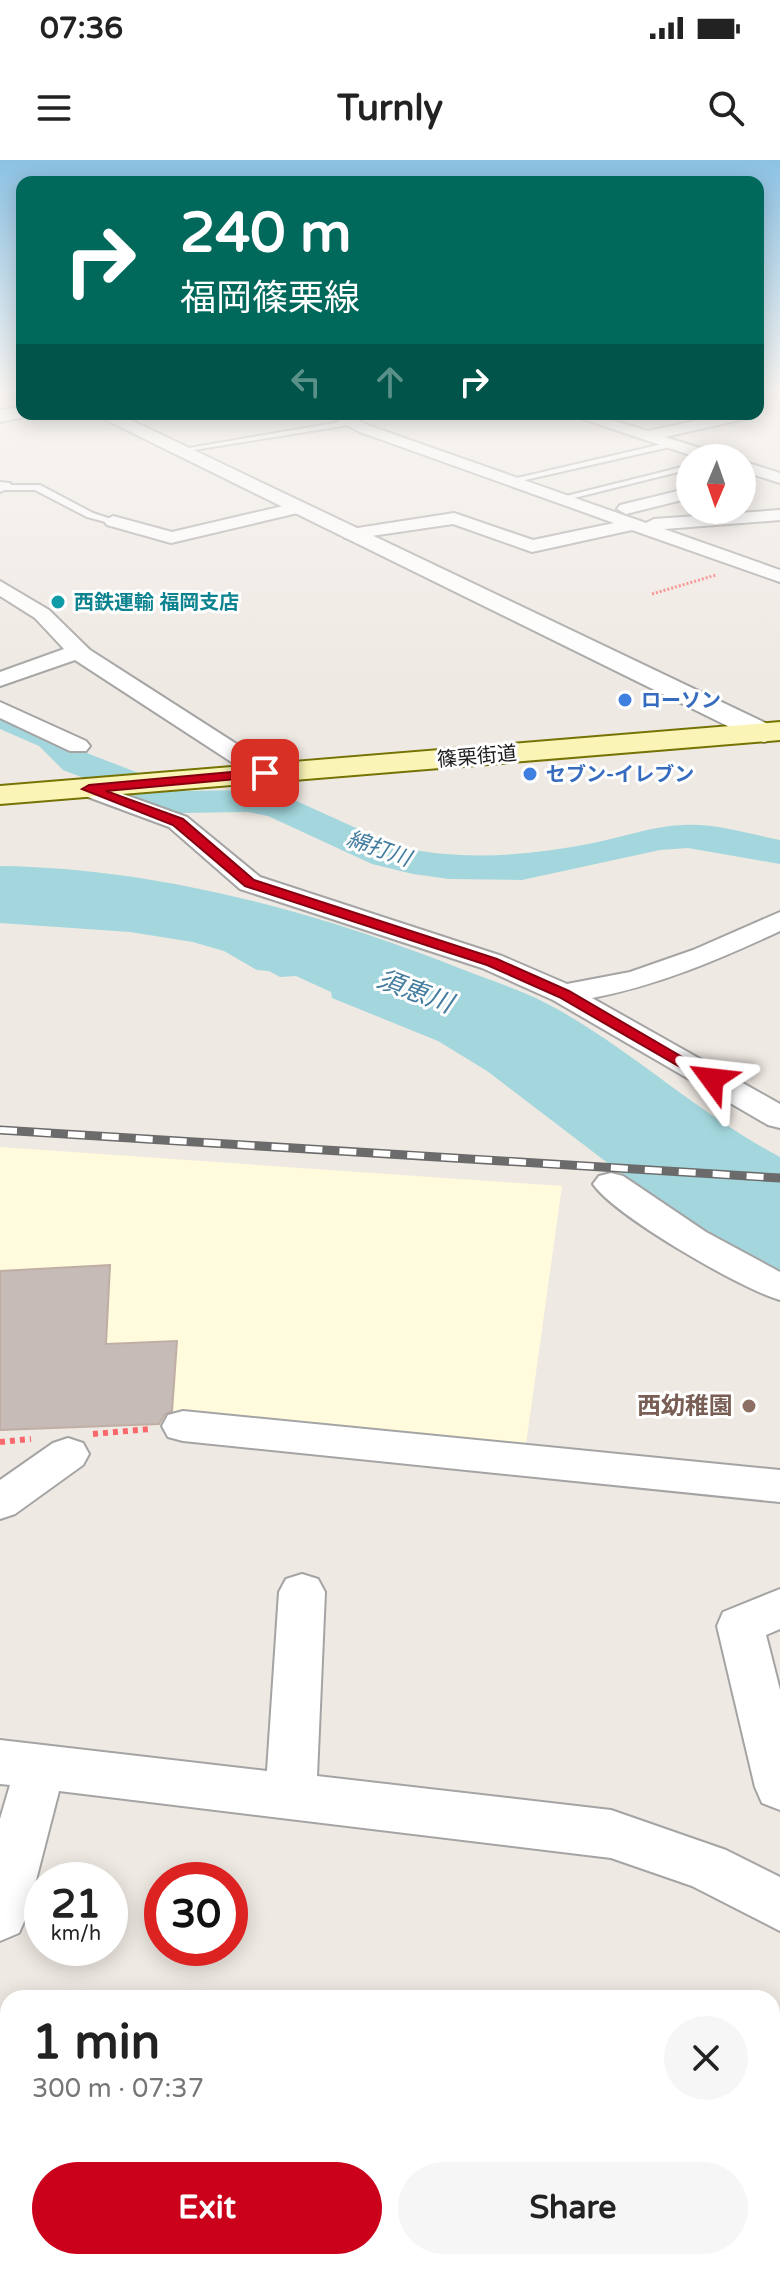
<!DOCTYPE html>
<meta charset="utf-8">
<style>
:root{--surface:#fff;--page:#f6f6f6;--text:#222;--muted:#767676;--accent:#cb001a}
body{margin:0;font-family:"Varela Round","Noto Sans JP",sans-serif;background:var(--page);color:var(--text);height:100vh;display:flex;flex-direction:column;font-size:30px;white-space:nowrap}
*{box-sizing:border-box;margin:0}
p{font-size:26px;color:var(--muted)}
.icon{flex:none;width:44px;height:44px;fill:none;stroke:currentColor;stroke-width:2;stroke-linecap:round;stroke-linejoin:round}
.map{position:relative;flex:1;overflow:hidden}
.panel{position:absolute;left:0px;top:1830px;width:780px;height:280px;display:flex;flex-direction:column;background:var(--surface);border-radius:24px 24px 0 0;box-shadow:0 4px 20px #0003}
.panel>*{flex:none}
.top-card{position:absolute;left:16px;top:16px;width:748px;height:244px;border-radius:16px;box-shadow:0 4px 20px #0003;background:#00695c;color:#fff;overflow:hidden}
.needle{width:52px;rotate:182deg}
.controls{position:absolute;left:676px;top:284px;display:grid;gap:16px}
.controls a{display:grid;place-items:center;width:80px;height:80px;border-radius:50%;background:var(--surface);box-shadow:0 4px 20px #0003;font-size:40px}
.speed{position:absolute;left:24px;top:1702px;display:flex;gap:16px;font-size:40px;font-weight:700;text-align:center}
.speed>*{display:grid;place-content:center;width:104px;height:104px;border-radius:50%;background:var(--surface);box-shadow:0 4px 20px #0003;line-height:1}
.speed small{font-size:20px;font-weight:400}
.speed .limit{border:12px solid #d22;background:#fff;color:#111}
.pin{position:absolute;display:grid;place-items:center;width:68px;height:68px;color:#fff;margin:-34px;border-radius:16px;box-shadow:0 4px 12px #0006}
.me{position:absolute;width:88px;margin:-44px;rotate:300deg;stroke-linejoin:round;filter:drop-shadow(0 0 6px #0008)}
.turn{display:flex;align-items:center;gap:28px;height:168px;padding:0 32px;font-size:36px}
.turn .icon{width:104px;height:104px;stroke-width:2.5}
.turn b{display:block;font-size:56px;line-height:68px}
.lanes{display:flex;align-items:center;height:76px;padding:0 32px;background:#0003;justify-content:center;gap:40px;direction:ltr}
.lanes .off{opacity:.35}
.round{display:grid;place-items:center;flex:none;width:84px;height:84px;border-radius:42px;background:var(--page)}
.overview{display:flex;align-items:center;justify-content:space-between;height:136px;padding:0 32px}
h1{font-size:48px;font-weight:700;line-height:60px}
.cta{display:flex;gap:16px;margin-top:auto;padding:16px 32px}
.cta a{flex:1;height:92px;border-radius:48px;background:var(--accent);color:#fff;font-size:32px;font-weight:700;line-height:92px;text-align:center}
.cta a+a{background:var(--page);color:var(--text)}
.status{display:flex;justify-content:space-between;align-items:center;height:56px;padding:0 40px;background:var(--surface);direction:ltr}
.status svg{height:22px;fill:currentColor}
header{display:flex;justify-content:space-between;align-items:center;height:104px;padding:0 32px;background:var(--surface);font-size:36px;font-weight:700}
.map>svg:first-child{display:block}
.education{fill:#fffbdc}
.water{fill:#a3d7dd}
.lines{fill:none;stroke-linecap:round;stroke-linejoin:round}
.river{fill:#a3d7dd;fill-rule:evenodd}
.building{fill:#c6bbb6;stroke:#c0aea5;stroke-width:2}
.service-casing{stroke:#a4a4a4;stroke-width:4}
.minor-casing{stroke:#a4a4a4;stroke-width:4}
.tertiary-casing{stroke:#a4a4a4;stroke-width:4}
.secondary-casing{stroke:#757304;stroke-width:4}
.path-far1{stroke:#fb686b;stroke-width:3;stroke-dasharray:2 2;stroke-linecap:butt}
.path{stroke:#fb686b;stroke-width:6;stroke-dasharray:5 5;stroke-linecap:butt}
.service{fill:#fff;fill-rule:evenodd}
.minor{fill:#fff;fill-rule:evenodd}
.tertiary{fill:#fff;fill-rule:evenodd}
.secondary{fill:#faf5b6;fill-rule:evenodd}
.rail-casing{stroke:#6b6b6b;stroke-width:9}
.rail{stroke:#fff;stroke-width:6;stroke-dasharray:17;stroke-linecap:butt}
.route{fill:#cb001a;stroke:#840011;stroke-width:2}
.culture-dot{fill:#0f9aa8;stroke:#fff;stroke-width:3}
.shop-dot{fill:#3f7fe0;stroke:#fff;stroke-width:3}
.education-dot{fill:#8d6e63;stroke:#fff;stroke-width:3}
.labels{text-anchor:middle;stroke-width:6;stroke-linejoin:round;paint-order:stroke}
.far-culture-label{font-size:20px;font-weight:bold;fill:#0d838f;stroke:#fff;text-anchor:start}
.far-shop-label{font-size:20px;font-weight:bold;fill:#366cbe;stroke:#fff;text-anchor:start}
.far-street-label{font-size:20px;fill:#1d1d1d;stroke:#fff}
.far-water-label{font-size:22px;font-style:italic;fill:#437c9e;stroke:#fff}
.education-label{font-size:24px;font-weight:bold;fill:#785e54;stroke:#fff;text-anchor:end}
.water-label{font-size:26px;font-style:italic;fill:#437c9e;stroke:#fff}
</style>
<div class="status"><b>07:36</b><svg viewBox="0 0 49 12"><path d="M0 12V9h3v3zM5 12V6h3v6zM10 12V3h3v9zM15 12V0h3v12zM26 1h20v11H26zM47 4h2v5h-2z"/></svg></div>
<header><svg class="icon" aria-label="menu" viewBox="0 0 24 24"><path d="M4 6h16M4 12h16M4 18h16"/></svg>Turnly<svg class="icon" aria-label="search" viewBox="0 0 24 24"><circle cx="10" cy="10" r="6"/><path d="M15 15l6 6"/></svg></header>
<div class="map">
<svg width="780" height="2110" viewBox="0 0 780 2110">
<rect width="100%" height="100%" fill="#efe9e3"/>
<polygon class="education" points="0,987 562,1026 526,1284 191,1250 0,1269"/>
<path class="water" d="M 0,706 C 157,708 318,752 464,810 C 495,822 530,833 559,850 C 636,894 702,956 780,997 L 780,1112 L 664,1046 L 487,911 L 438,881 L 332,838 L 331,832 L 296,816 L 280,817 L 269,811 L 257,810 L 224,791 L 193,782 L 130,772 L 0,763 Z"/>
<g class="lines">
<path class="river" d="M 0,548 L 45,562 L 63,572 L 89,594 L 186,631 L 248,630 L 292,639 L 398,687 C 464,701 528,696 593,683 C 624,677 652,666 683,665 C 715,663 749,674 780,680 L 780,704 L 688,688 L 660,690 L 522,720 L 449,719 L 413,714 L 372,704 L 268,656 L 248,652 L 180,653 L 167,650 L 63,610 L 39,586 L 0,569 Z"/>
</g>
<polygon class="building" points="110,1105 106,1184 177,1181 172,1251 165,1254 159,1264 0,1270 0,1111"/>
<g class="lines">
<defs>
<g id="service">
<polygon points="352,260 355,264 181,292 177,290"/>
<polygon points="671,282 674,286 512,323 508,320"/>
<polygon points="690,305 690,309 562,341 558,338"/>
<polygon points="1,325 40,325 93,353 117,361 113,364 87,357 35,330 4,330"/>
</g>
<g id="minor">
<polygon points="325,254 345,254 370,266 646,363 654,359 780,350 780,360 664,369 780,410 780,422 632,370 532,392 453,364 351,379 345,378 342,374 345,370 351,369 454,353 533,380 614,363 360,272"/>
<polygon points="568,254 592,254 648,271 727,254 756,254 753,257 665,277 722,295 724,298 699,298"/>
<polygon points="742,301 780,313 780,323 742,311"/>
<polygon points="0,322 10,323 12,327 0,332"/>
<polygon points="690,328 690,338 626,354 617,349 620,345"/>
<polygon points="296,343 302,344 305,348 302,352 171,383 107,365 104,361 113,356 172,372"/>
<polygon points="0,421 49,450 90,490 274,608 277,613 274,618 256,618 75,500 0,526 0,512 64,489 35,458 0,436"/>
<polygon points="0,542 86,581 90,586 86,591 70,591 0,558"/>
<path d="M 89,622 L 187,657 L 260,717 L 502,796 L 567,824 L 630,812 L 693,790 L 780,752 L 780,771 C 718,800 659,825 592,838 L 780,944 L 780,968 L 768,965 L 553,840 L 482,808 L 240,729 L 169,667 L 80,634 L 77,629 L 80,624 Z"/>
<path d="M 611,1013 L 623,1016 L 706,1072 L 780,1112 L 780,1140 C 741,1129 615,1056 593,1024 L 599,1016 Z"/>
<polygon points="183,1251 780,1310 780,1342 183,1281 168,1277 162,1266 168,1255"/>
<polygon points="68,1278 83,1283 89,1294 83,1305 15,1354 0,1359 0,1320 53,1283"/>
<polygon points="302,1414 318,1419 325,1432 317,1616 611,1650 726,1690 780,1717 780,1771 692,1726 611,1698 59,1631 27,1755 19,1773 0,1781 0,1659 10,1625 0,1624 0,1580 267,1611 279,1432 286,1419"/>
<polygon points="780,1429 780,1469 766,1475 780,1530 780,1650 762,1643 755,1627 717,1466 723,1452"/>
<polygon points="639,2102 705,2102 708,2110 643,2110"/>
</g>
<g id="tertiary">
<polygon points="22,247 22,254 28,256 0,262 0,250"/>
<polygon points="94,254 118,254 774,567 778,573 774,579 764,582 754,579"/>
</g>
<polygon id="secondary" points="780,562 780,580 0,644 0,626"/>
</defs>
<use href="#service" class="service-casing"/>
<use href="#minor" class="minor-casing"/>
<use href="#tertiary" class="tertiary-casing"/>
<use href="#secondary" class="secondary-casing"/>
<polyline class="path-far1" points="652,434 716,415"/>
<g class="path">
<polyline points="93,1274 150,1269"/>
<polyline points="0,1282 31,1279"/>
</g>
<use href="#service" class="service"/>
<use href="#minor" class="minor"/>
<use href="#tertiary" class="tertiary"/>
<use href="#secondary" class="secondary"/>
<defs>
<polyline id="rail" points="0,970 780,1018"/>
</defs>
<use href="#rail" class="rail-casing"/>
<use href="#rail" class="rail"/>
</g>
<linearGradient id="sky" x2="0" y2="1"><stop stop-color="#8cc2e4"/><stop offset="0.44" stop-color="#f8f5f2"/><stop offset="1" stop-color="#f8f5f2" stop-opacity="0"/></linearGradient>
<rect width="780" height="523" fill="url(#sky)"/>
<polygon class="route" points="265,609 270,610 270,616 106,631 183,659 254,720 497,799 569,831 720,919 718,922 706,922 559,837 487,805 245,726 173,665 82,629 89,625"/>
<circle class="culture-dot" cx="58" cy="442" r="8"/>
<g class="shop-dot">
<circle cx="625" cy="540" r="8"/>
<circle cx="530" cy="614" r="8"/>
</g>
<circle class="education-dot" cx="749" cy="1246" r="8"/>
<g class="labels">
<g class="far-culture-label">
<text x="74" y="449">西鉄運輸 福岡支店</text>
</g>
<g class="far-shop-label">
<text x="641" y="547">ローソン</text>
<text x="546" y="621">セブン-イレブン</text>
</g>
<g class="far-street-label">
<text transform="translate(477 596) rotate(-5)" y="7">篠栗街道</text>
</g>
<g class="far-water-label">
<text transform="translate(379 688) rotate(19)" y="8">綿打川</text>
</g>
<g class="education-label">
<text x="733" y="1254">西幼稚園</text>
</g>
<g class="water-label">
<text transform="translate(415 831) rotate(20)" y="9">須恵川</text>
</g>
</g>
</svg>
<div class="controls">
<a><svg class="needle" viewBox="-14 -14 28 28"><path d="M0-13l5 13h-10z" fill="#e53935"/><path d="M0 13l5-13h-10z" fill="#767676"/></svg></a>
</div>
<div class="speed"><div>21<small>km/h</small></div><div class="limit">30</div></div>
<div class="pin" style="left:265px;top:613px;background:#d93025"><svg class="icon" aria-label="arrive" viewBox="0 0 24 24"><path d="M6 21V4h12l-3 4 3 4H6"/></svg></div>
<svg class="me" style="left:712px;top:919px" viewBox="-20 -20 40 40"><path d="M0-17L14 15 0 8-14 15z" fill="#cb001a" stroke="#fff" stroke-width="4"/></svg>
<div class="top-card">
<div class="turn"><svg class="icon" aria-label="right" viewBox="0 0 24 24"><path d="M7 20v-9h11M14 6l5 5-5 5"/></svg><div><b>240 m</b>福岡篠栗線</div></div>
<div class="lanes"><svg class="icon off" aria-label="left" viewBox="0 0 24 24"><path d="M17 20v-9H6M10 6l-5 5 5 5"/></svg><svg class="icon off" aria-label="ahead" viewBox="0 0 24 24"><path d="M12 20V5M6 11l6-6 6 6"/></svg><svg class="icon" aria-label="right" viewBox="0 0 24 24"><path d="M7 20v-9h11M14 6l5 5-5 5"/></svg></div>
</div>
<section class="panel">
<div class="overview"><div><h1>1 min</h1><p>300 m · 07:37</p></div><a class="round"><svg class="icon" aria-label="close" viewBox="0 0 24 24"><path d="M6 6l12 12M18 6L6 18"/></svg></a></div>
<div class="cta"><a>Exit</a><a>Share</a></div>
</section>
</div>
